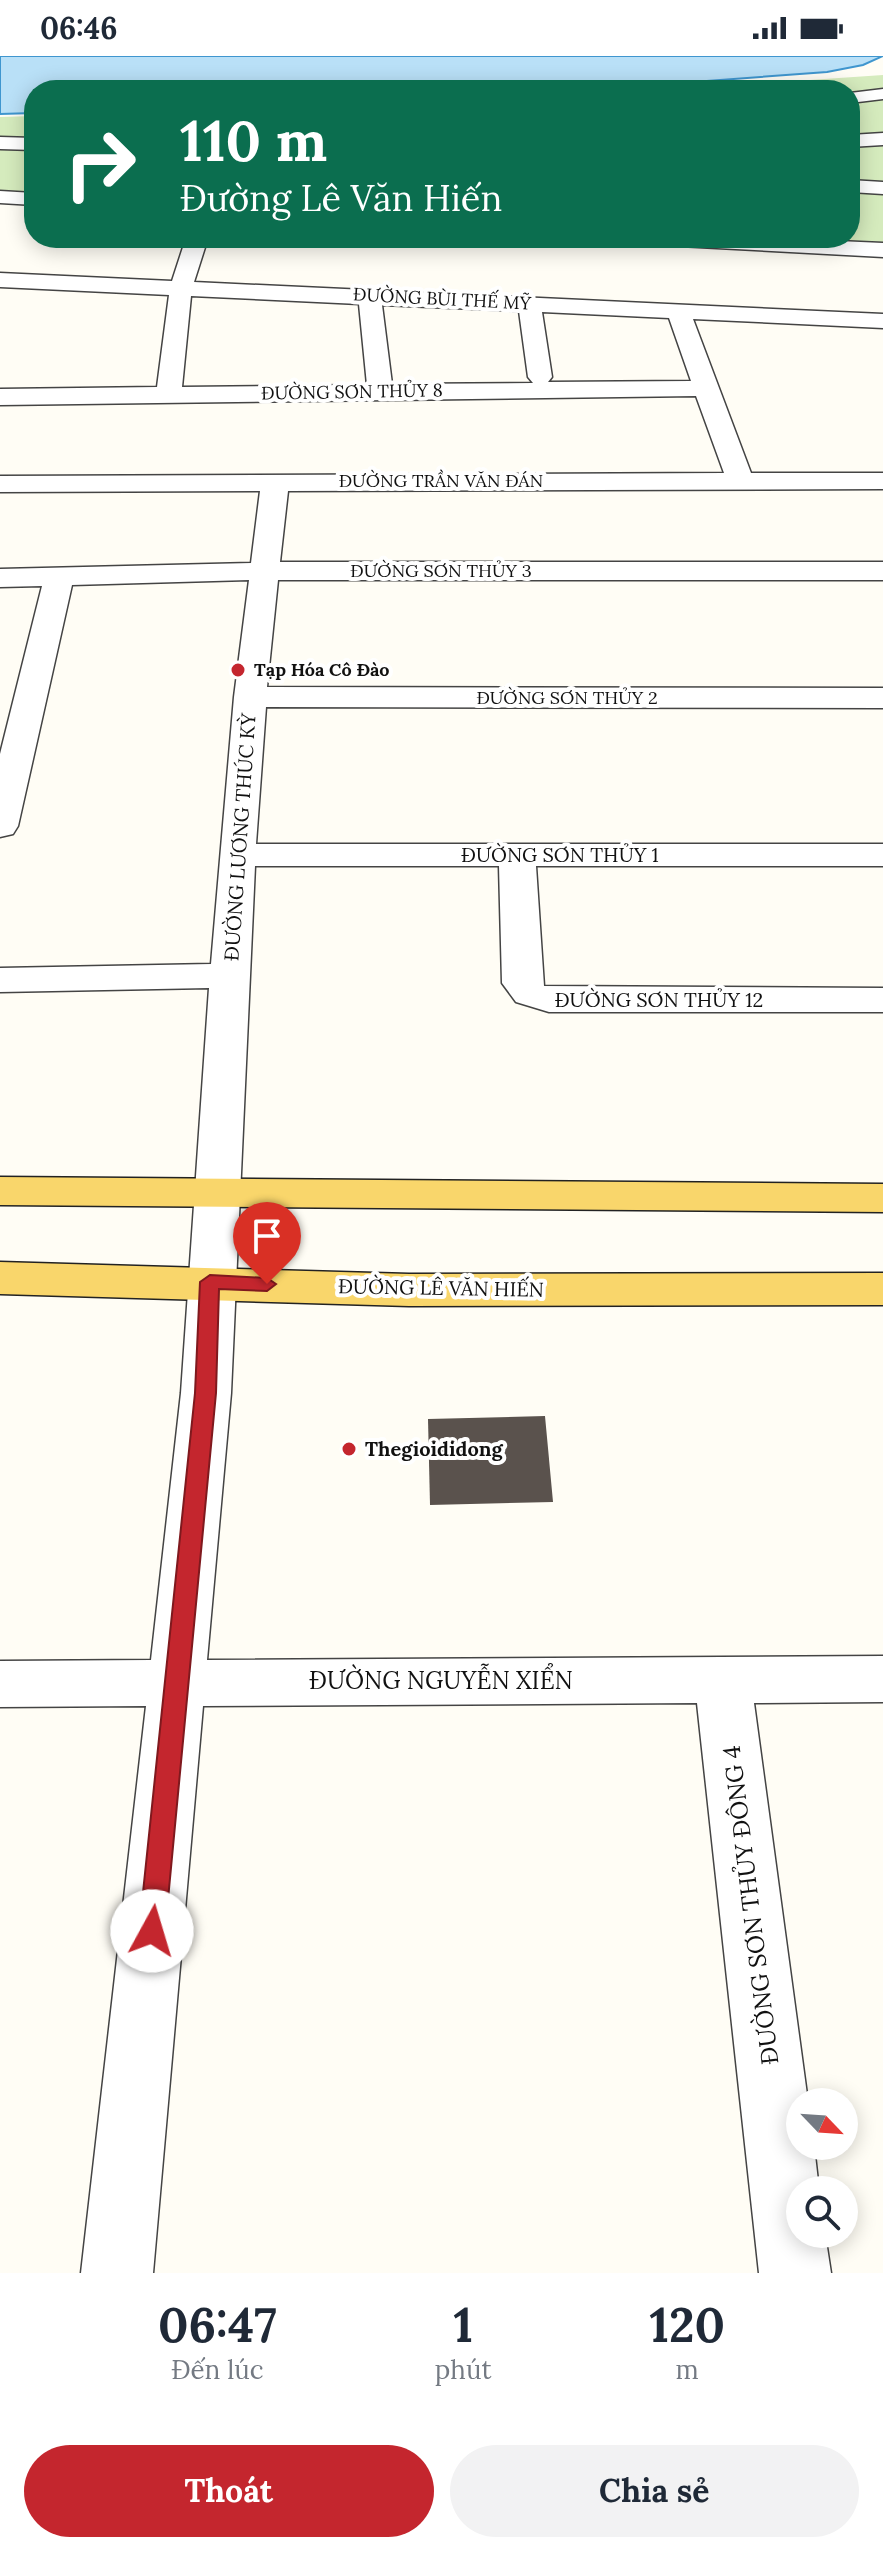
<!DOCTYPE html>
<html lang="vi">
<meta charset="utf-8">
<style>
:root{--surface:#fff;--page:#f2f2f3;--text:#1f2937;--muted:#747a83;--accent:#c4262e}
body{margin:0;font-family:Lora,serif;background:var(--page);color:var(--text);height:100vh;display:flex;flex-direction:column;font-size:30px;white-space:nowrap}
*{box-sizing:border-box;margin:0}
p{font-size:26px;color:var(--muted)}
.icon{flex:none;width:44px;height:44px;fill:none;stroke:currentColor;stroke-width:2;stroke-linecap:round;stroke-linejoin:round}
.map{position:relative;height:2217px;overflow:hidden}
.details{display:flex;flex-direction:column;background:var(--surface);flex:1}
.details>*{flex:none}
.banner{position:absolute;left:24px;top:24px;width:836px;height:168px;border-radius:32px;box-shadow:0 4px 20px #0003;background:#0b6e4f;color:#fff;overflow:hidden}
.needle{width:52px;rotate:115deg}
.tools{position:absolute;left:786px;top:2032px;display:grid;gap:16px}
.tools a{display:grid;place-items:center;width:72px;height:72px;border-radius:50%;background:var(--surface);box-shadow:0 4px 20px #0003;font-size:40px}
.pin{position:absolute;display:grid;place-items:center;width:68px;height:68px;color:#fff;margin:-82px -34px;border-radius:50% 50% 50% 0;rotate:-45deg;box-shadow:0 0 8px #0007}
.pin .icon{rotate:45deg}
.me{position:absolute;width:88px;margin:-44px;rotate:6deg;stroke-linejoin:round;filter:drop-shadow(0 0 6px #0008)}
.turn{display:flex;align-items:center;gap:28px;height:168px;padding:0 24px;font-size:36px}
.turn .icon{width:104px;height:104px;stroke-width:2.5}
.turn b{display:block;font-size:56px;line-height:68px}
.eta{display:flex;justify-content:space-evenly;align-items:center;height:136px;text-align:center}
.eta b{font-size:48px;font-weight:700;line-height:56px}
.action{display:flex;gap:16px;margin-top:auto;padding:16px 24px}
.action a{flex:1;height:92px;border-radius:48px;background:var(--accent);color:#fff;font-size:32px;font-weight:700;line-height:92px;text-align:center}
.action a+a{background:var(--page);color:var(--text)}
.status{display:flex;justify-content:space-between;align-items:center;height:56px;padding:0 40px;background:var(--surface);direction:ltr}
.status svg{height:22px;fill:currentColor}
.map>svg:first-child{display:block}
.green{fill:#d5ebbd}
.water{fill:#b9e0f7;stroke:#3f96cf;stroke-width:2}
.building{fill:#5a524d}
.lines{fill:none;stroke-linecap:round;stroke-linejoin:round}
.minor-casing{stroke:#444;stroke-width:3}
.major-casing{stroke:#222;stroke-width:3}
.minor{fill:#fff;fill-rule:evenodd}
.major{fill:#f9d66b;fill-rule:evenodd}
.route{fill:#c4262e;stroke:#7f191e;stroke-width:2}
.poi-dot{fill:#c4262e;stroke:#fff;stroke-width:3}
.labels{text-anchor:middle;stroke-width:8;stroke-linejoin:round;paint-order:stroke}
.far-street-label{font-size:18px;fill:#111;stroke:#fff}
.far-poi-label{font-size:18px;font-weight:bold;fill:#111;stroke:#fff;text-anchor:start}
.street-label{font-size:20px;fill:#111;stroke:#fff}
.poi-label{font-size:20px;font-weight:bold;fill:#111;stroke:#fff;text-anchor:start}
.near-street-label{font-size:24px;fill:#111;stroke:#fff}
</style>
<div class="status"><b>06:46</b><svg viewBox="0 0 49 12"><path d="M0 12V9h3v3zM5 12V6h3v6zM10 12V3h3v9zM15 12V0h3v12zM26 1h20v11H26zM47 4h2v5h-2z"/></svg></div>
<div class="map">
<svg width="883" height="2217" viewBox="0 0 883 2217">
<rect width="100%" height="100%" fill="#fffdf5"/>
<g class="green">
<polygon points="883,19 883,200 573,182 850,182 850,34 660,34"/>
<polygon points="34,60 34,147 0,145 0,61"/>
</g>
<polygon class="water" points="0,0 883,0 863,9 827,16 585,34 34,34 34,57 0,58"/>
<polygon class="building" points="545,1360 553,1446 430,1449 428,1363"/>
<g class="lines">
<defs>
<g id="minor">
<polygon points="883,33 883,43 850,47 850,37"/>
<polygon points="883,77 883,89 850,91 850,79"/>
<polygon points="0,81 34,82 34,94 0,93"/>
<polygon points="850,124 883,126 883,138 850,136"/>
<polygon points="0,135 34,137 34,149 0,147"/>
<path d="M 186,182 L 208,182 L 194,226 L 883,258 L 883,272 L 693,263 L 751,417 L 883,417 L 883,433 L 288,435 L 280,506 L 883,506 L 883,524 L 278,524 L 267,631 L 883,632 L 883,652 L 266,651 L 256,788 L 883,788 L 883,810 L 536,810 L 544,930 L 883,932 L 883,956 L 549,956 L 516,946 L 502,927 L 499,810 L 255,810 L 231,1337 L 207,1604 L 883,1600 L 883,1646 L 754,1647 L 808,2046 L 800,2046 L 800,2090 L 814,2090 L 819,2134 L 800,2134 L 800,2178 L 825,2178 L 831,2217 L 759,2217 L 697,1647 L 203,1650 L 153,2217 L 81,2217 L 146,1650 L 0,1651 L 0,1605 L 151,1604 L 181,1337 L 209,932 L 0,936 L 0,912 L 211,908 L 234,641 L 249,524 L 72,529 L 18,770 L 13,778 L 0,781 L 0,698 L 42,530 L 0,531 L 0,513 L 251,507 L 260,435 L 0,436 L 0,420 L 724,417 L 696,340 L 0,349 L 0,333 L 157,331 L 169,239 L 0,231 L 0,217 L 172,225 ZM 191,240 L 359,248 L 367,329 L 182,331 ZM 382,249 L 519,255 L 528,321 L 533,327 L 392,328 ZM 542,256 L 669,262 L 691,325 L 548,326 L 552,321 Z"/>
<polygon points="630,182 771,182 883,187 883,201 641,188"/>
</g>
<g id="major">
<polygon points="0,1121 883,1128 883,1156 0,1149"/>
<polygon points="0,1206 409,1218 883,1217 883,1249 409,1250 0,1238"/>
</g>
</defs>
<use href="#minor" class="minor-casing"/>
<use href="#major" class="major-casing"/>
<use href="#minor" class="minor"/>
<use href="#major" class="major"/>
</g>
<polygon class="route" points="210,1219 267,1222 276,1228 267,1235 219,1233 216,1337 165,1875 161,1883 152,1887 143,1883 139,1875 195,1337 200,1226"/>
<g class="poi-dot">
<circle cx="238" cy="614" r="8"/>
<circle cx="349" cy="1393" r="8"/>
</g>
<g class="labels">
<g class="far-street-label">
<text transform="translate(442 243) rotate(3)" y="6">ĐƯỜNG BÙI THẾ MỸ</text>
<text transform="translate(352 336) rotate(-1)" y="6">ĐƯỜNG SƠN THỦY 8</text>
<text x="441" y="431">ĐƯỜNG TRẦN VĂN ĐÁN</text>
<text x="441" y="521">ĐƯỜNG SƠN THỦY 3</text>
<text x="567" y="648">ĐƯỜNG SƠN THỦY 2</text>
</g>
<g class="far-poi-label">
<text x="254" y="620">Tạp Hóa Cô Đào</text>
</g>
<g class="street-label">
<text transform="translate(240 781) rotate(-86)" y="7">ĐƯỜNG LƯƠNG THÚC KỲ</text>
<text x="560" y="806">ĐƯỜNG SƠN THỦY 1</text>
<text x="659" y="951">ĐƯỜNG SƠN THỦY 12</text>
<text transform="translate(441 1232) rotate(1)" y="7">ĐƯỜNG LÊ VĂN HIẾN</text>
</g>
<g class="poi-label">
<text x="365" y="1400">Thegioididong</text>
</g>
<g class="near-street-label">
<text x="441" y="1633">ĐƯỜNG NGUYỄN XIỂN</text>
<text transform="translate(751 1849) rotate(-97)" y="8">ĐƯỜNG SƠN THỦY ĐÔNG 4</text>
</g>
</g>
</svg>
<div class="tools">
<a><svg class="needle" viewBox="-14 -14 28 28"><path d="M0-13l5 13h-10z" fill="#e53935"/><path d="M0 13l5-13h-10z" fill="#747a83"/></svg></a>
<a><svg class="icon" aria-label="search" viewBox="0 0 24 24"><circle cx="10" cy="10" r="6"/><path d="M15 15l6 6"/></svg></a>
</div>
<div class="pin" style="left:267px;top:1228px;background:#d93025"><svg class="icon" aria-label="arrive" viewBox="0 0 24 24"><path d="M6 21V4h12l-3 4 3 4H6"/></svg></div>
<svg class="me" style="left:152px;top:1875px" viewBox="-20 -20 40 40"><circle r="19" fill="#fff"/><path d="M0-13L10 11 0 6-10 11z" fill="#c4262e"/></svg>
<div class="banner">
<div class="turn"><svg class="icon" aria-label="right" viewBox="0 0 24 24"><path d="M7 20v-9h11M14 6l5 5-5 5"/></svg><div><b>110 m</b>Đường Lê Văn Hiến</div></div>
</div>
</div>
<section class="details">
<div class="eta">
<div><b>06:47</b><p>Đến lúc</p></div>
<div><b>1</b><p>phút</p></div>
<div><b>120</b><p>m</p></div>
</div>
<div class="action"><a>Thoát</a><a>Chia sẻ</a></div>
</section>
